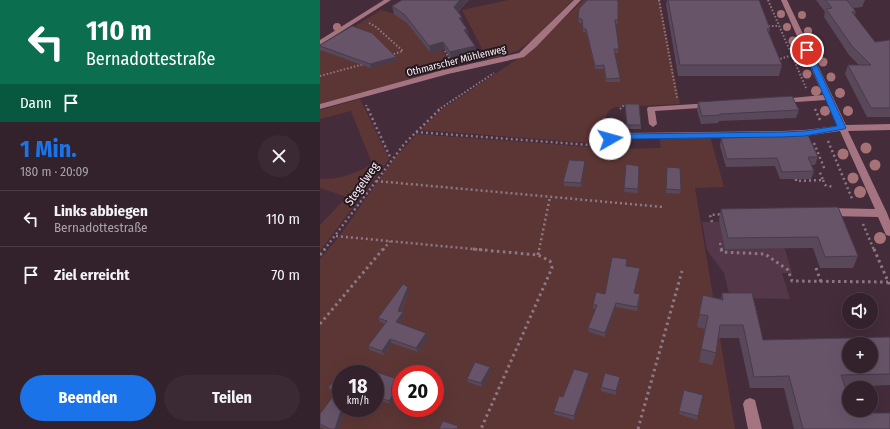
<!DOCTYPE html>
<html lang="de">
<meta charset="utf-8">
<style>
:root{--surface:#33212c;--page:#3b2934;--text:#f1f3f6;--muted:#a9a3a9;--line:#4e3e48;--accent:#1a73e8}
body{margin:0;font-family:"Fira Sans Condensed",sans-serif;background:var(--page);color:var(--text);height:100vh;display:flex;flex-direction:column;font-size:15px;white-space:nowrap}
*{box-sizing:border-box;margin:0}
p{font-size:13px;color:var(--muted)}
.icon{flex:none;width:22px;height:22px;fill:none;stroke:currentColor;stroke-width:2;stroke-linecap:round;stroke-linejoin:round}
.map{position:relative;flex:1;overflow:hidden}
.details{display:flex;flex-direction:column;background:var(--surface);width:320px}
.details>*{flex:none}
.banner{background:#0b6e4f;color:#fff;overflow:hidden}
.tools{position:absolute;left:522px;top:293px;display:grid;gap:8px}
.tools a{display:grid;place-items:center;width:36px;height:36px;border-radius:50%;background:var(--surface);box-shadow:0 4px 16px #0002,0 0 0 1px var(--line);font-size:20px}
.speed{position:absolute;left:12px;top:365px;display:flex;gap:8px;font-size:20px;font-weight:700;text-align:center}
.speed>*{display:grid;place-content:center;width:52px;height:52px;border-radius:50%;background:var(--surface);box-shadow:0 4px 16px #0002,0 0 0 1px var(--line);line-height:1}
.speed small{font-size:10px;font-weight:400}
.speed .limit{border:6px solid #d22;background:#fff;color:#111}
.pin{position:absolute;display:grid;place-items:center;width:34px;height:34px;color:#fff;margin:-17px;border:2px solid #fff;border-radius:50%;box-shadow:0 1px 4px #0007}
.me{position:absolute;width:44px;margin:-22px;rotate:83deg;stroke-linejoin:round;filter:drop-shadow(0 0 3px #0008)}
.turn{display:flex;align-items:center;gap:14px;height:84px;padding:0 20px;font-size:18px}
.turn .icon{width:52px;height:52px;stroke-width:2.5}
.turn b{display:block;font-size:28px;line-height:34px}
.then{display:flex;align-items:center;height:38px;padding:0 20px;background:#0003;gap:8px;font-size:15px}
.round{display:grid;place-items:center;flex:none;width:42px;height:42px;border-radius:21px;background:var(--page)}
.head{display:flex;align-items:center;justify-content:space-between;height:68px;padding:0 20px}
h1{font-size:24px;font-weight:700;line-height:30px;color:var(--accent)}
.cta{display:flex;gap:8px;margin-top:auto;padding:8px 20px}
.cta a{flex:1;height:46px;border-radius:24px;background:var(--accent);color:#fff;font-size:16px;font-weight:700;line-height:46px;text-align:center}
.cta a+a{background:var(--page);color:var(--text)}
ul{padding:0;list-style:none}
li{display:flex;align-items:center;gap:12px;height:56px;padding:0 20px;border-top:1px solid var(--line)}
li div{flex:1}
li b{display:block;font-size:15px}
li em{font-style:normal}
main{display:flex;flex:1;min-height:0}
.map>svg:first-child{display:block}
.built{fill:#543749}
.green{fill:#5c3635;fill-rule:evenodd}
.lines{fill:none;stroke-linecap:round;stroke-linejoin:round}
.path-far2{stroke:#8d7985;stroke-width:2;stroke-dasharray:1.5 2;stroke-linecap:butt}
.path-far1{stroke:#8d7985;stroke-width:2.5;stroke-dasharray:2 3;stroke-linecap:butt}
.path{stroke:#8d7985;stroke-width:3;stroke-dasharray:2.5 3.5;stroke-linecap:butt}
.minor{fill:#a57481;fill-rule:evenodd}
.tree{fill:#a57276}
.wall{fill:#59485a}
.shaded-wall{fill:#483b4a}
.building{fill:#675469;stroke:#483b4a;fill-rule:evenodd}
.route{fill:#1a73e8;stroke:#114b97}
.labels{text-anchor:middle;stroke-width:4;stroke-linejoin:round;paint-order:stroke}
.far-street-label{font-size:10px;fill:#feeef7;stroke:#23191f}
.street-label{font-size:12px;fill:#feeef7;stroke:#23191f}
</style>
<main>
<section class="details">
<div class="banner">
<div class="turn"><svg class="icon" aria-label="left" viewBox="0 0 24 24"><path d="M17 20v-9H6M10 6l-5 5 5 5"/></svg><div><b>110 m</b>Bernadottestraße</div></div>
<div class="then">Dann<svg class="icon" aria-label="arrive" viewBox="0 0 24 24"><path d="M6 21V4h12l-3 4 3 4H6"/></svg></div>
</div>
<div class="head"><div><h1>1 Min.</h1><p>180 m · 20:09</p></div><a class="round"><svg class="icon" aria-label="close" viewBox="0 0 24 24"><path d="M6 6l12 12M18 6L6 18"/></svg></a></div>
<ul>
<li><svg class="icon" aria-label="left" viewBox="0 0 24 24"><path d="M17 20v-9H6M10 6l-5 5 5 5"/></svg><div><b>Links abbiegen</b><p>Bernadottestraße</p></div><em>110 m</em></li>
<li><svg class="icon" aria-label="arrive" viewBox="0 0 24 24"><path d="M6 21V4h12l-3 4 3 4H6"/></svg><div><b>Ziel erreicht</b></div><em>70 m</em></li>
</ul>
<div class="cta"><a>Beenden</a><a>Teilen</a></div>
</section>
<div class="map">
<svg width="570" height="429" viewBox="0 0 570 429">
<rect width="100%" height="100%" fill="#442c3b"/>
<polygon class="built" points="382,222 399,222 465,249 472,273 462,273 470,299 410,298 404,273 387,250"/>
<g class="green">
<polygon points="188,0 253,0 214,39 197,51 168,60 142,10"/>
<path d="M 263,0 L 340,0 L 360,104 L 295,107 C 282,112 286,125 285,137 L 271,143 L 100,130 L 121,110 L 214,48 Z"/>
<polygon points="61,10 120,27 109,32 133,67 0,104 0,48"/>
<path d="M 40,99 L 69,159 L 0,251 L 0,225 L 27,197 L 0,188 L 0,177 L 1,179 C 17,180 38,173 52,164 L 31,111 L 0,119 L 0,110 Z"/>
<path d="M 97,134 L 270,147 L 299,138 L 299,149 L 341,148 L 339,136 L 390,136 L 404,187 L 375,188 L 415,429 L 0,429 L 0,259 L 18,238 L 73,160 ZM 21,374 L 55,374 L 55,408 L 21,408 ZM 81,374 L 115,374 L 115,408 L 81,408 Z"/>
</g>
<g class="lines">
<g class="path-far2">
<polyline points="339,0 357,98"/>
<polyline points="448,0 486,88"/>
<polyline points="49,23 56,27 83,51 71,55"/>
<polyline points="445,26 458,26"/>
<polyline points="123,48 131,61"/>
<polyline points="457,60 472,55"/>
<polyline points="0,76 44,64"/>
<polyline points="46,105 48,110"/>
<polyline points="300,109 304,105 308,105"/>
<polyline points="118,110 174,73"/>
</g>
<g class="path-far1">
<polyline points="48,109 71,159"/>
<polyline points="495,109 500,120"/>
<polyline points="96,132 270,145 280,142"/>
<polyline points="508,141 533,201"/>
<polyline points="494,143 505,170"/>
<polyline points="476,179 476,181 503,180 499,170"/>
<polyline points="503,180 505,185 513,187"/>
<polyline points="56,181 343,207"/>
<polyline points="392,222 390,215 403,214"/>
<polyline points="543,224 554,250"/>
<polyline points="16,236 163,250"/>
<polyline points="400,243 402,250"/>
<polyline points="4,250 85,143 120,109"/>
<polyline points="63,250 70,241"/>
<polyline points="219,250 230,197"/>
</g>
<g class="path">
<polyline points="153,249 218,255 230,261 232,268 161,429"/>
<polyline points="401,249 402,252 445,254 468,270 472,281 568,282"/>
<polyline points="554,249 570,286"/>
<polyline points="0,255 5,249"/>
<polyline points="218,255 219,249"/>
<polyline points="496,268 501,282"/>
<polyline points="0,324 63,249"/>
<polyline points="318,429 362,271"/>
</g>
<g class="minor">
<polygon points="64,0 71,0 0,45 0,40"/>
<polygon points="254,0 261,0 216,47 204,57 128,74 0,109 0,104 123,70 199,53"/>
<polygon points="461,0 467,0 526,125 570,124 570,130 528,131 567,213 570,221 570,236 566,235 558,217 508,216 504,215 503,212 504,209 508,208 555,209 520,131 485,136 462,137 307,139 289,142 285,139 289,136 307,133 462,131 485,130 517,126 506,100 461,103 457,101 461,99 503,95"/>
<polygon points="391,103 395,105 394,107 335,111 337,124 333,127 329,124 327,109 328,107"/>
<polygon points="430,398 435,400 442,429 428,429 423,404 425,400"/>
</g>
</g>
<g class="tree">
<circle cx="461" cy="14" r="4"/>
<circle cx="482" cy="15" r="4"/>
<circle cx="17" cy="27" r="4"/>
<circle cx="467" cy="27" r="4"/>
<circle cx="488" cy="31" r="4"/>
<circle cx="473" cy="41" r="4.5"/>
<circle cx="493" cy="43" r="4.5"/>
<circle cx="481" cy="57" r="4.5"/>
<circle cx="503" cy="62" r="4.5"/>
<circle cx="487" cy="74" r="4.5"/>
<circle cx="511" cy="77" r="4.5"/>
<circle cx="496" cy="91" r="5"/>
<circle cx="520" cy="93" r="5"/>
<circle cx="505" cy="111" r="5"/>
<circle cx="528" cy="111" r="5"/>
<circle cx="546" cy="148" r="5.5"/>
<circle cx="523" cy="154" r="5.5"/>
<circle cx="555" cy="165" r="5.5"/>
<circle cx="533" cy="178" r="5.5"/>
<circle cx="540" cy="192" r="6"/>
<circle cx="560" cy="238" r="6"/>
</g>
<g class="wall">
<polygon points="149,0 138,12 143,23 147,29 149,37 157,53 131,60 125,49 111,53 87,23 74,14 72,6"/>
<polygon points="298,0 298,23 296,24 298,53 294,53 300,78 300,82 286,82 284,69 275,69 266,32 263,32 262,23 259,23 258,19"/>
<polygon points="347,0 439,0 450,29 449,33 462,65 459,76 358,76 346,4"/>
<polygon points="496,0 545,0 542,7 533,8 536,12 534,16 555,42 570,40 570,117 547,117 525,74 528,65 539,65 529,55 504,17 505,12"/>
<polygon points="0,45 76,57 77,61 51,68 0,50"/>
<polygon points="378,102 479,110 476,118 399,121 398,123 381,124 377,110"/>
<polygon points="305,104 321,125 321,129 307,129"/>
<polygon points="401,138 498,157 495,165 491,165 494,171 491,179 460,179 455,166 406,167 400,146"/>
<polygon points="265,161 266,165 261,187 244,186 243,182"/>
<polygon points="306,164 319,166 318,193 304,192"/>
<polygon points="347,167 361,190 360,194 346,193"/>
<polygon points="518,207 538,256 533,268 500,268 493,248 405,249 399,220 401,209"/>
<polygon points="307,259 306,266 320,272 314,293 320,298 317,311 296,307 285,337 269,332 268,328 276,309 273,309 273,305 285,294"/>
<polygon points="89,291 81,312 83,312 85,316 80,324 106,333 108,337 98,352 72,343 64,355 50,350 48,346 65,324 60,322 58,318"/>
<polygon points="402,293 443,340 570,337 570,385 525,387 534,413 570,429 474,429 464,388 430,388 419,338 398,338 396,353 392,365 379,362 385,329 377,327 383,295 401,299"/>
<polygon points="171,371 162,387 148,382 147,379"/>
<polygon points="20,373 24,414 19,429 5,429 0,427 0,414 15,393 11,391 8,388"/>
<polygon points="55,374 81,380 81,388 71,404 55,399"/>
<polygon points="269,376 254,420 234,414 234,411 243,397"/>
<polygon points="300,377 300,381 296,395 281,391 281,387"/>
<polygon points="364,390 383,395 377,420 359,414"/>
</g>
<g class="shaded-wall">
<polygon points="140,0 149,0 135,14 134,7"/>
<polygon points="142,17 143,25 139,18"/>
<polygon points="147,29 149,37 144,30"/>
<polygon points="123,42 125,49 111,53 109,46"/>
<polygon points="155,46 157,53 131,60 130,52"/>
<polygon points="76,57 77,61 51,68 50,64"/>
<polygon points="265,161 266,165 261,187 261,183"/>
<polygon points="320,268 320,272 313,297 314,293"/>
<polygon points="88,287 89,291 79,314 78,311"/>
<polygon points="296,303 296,307 285,337 285,333"/>
<polygon points="83,312 85,316 78,326 76,322"/>
<polygon points="106,333 108,337 98,352 96,348"/>
<polygon points="70,339 72,343 64,355 62,351"/>
<polygon points="170,367 171,371 162,387 161,383"/>
<polygon points="37,370 40,374 37,374 36,373"/>
<polygon points="269,373 269,376 254,420 254,416"/>
<polygon points="300,377 300,381 296,395 296,391"/>
<polygon points="81,382 81,388 71,404 69,401"/>
<polygon points="23,408 28,408 24,414 19,429 15,429 21,411"/>
</g>
<g class="building">
<polygon points="82,0 140,0 134,7 142,17 139,18 147,29 144,30 155,46 130,52 123,42 109,46 85,15 72,6"/>
<polygon points="267,0 298,0 298,20 295,20 299,49 294,49 300,78 286,79 284,65 275,66 266,29 263,29 262,19 258,19 259,9"/>
<polygon points="348,0 439,0 450,29 447,29 462,65 360,65"/>
<polygon points="505,0 527,0 536,12 532,12 555,42 570,40 570,108 551,108 528,65 551,65 532,46 506,9 512,8"/>
<polygon points="32,26 52,33 76,57 50,64 0,46 0,45"/>
<polygon points="472,96 479,110 400,114 400,115 382,116 378,102"/>
<polygon points="305,104 319,104 321,125 307,125"/>
<polygon points="488,135 498,157 488,157 494,171 462,172 457,158 407,159 401,138"/>
<polygon points="249,160 265,161 261,183 243,182"/>
<polygon points="306,164 319,166 318,189 304,188"/>
<polygon points="347,167 360,168 361,190 346,189"/>
<polygon points="518,207 538,256 505,257 498,237 408,238 401,209"/>
<polygon points="292,257 307,259 306,266 320,268 314,293 320,294 317,307 296,303 285,333 268,328 277,305 273,305 276,292 285,294"/>
<polygon points="83,284 88,287 78,311 83,312 76,322 106,333 96,348 70,339 62,351 48,346 67,321 58,318"/>
<path d="M 402,293 L 432,293 L 443,340 L 570,337 L 570,374 L 521,375 L 529,398 L 529,410 L 533,410 L 534,413 L 570,413 L 570,429 L 483,429 L 469,376 L 434,377 L 423,325 L 400,325 L 396,353 L 381,349 L 388,316 L 379,314 L 383,295 L 403,300 ZM 529,344 L 551,344 L 551,366 L 529,366 Z"/>
<polygon points="155,362 170,367 161,383 147,379"/>
<polygon points="34,368 37,370 36,373 38,374 27,374"/>
<polygon points="46,369 81,380 81,382 69,401 55,396 55,374 42,374"/>
<polygon points="254,369 269,373 254,416 234,411 239,396 243,397"/>
<polygon points="20,373 22,374 21,374 21,408 23,408 21,411 15,429 10,429 0,424 0,414 16,392 8,388"/>
<polygon points="285,373 300,377 296,391 281,387"/>
<polygon points="364,390 383,395 378,416 359,411"/>
<polygon points="123,421 138,426 137,429 119,429"/>
</g>
<polygon class="route" points="487,48 490,50 526,128 524,129 485,136 462,137 307,139 290,141 286,139 290,136 307,134 462,132 485,131 517,126 484,50"/>
<g class="labels">
<g class="far-street-label">
<text transform="translate(136 60) rotate(-14)" y="4">Othmarscher Mühlenweg</text>
</g>
<g class="street-label">
<text transform="translate(42 184) rotate(-55)" y="4">Stegelweg</text>
</g>
</g>
</svg>
<div class="tools">
<a><svg class="icon" aria-label="sound" viewBox="0 0 24 24"><path d="M4 9h4l5-4v14l-5-4H4zM17 9q2 3 0 6"/></svg></a>
<a>+</a>
<a>−</a>
</div>
<div class="speed"><div>18<small>km/h</small></div><div class="limit">20</div></div>
<div class="pin" style="left:487px;top:50px;background:#d93025"><svg class="icon" aria-label="arrive" viewBox="0 0 24 24"><path d="M6 21V4h12l-3 4 3 4H6"/></svg></div>
<svg class="me" style="left:290px;top:139px" viewBox="-20 -20 40 40"><circle r="19" fill="#fff"/><path d="M0-13L10 11 0 6-10 11z" fill="#1a73e8"/></svg>
</div>
</main>
